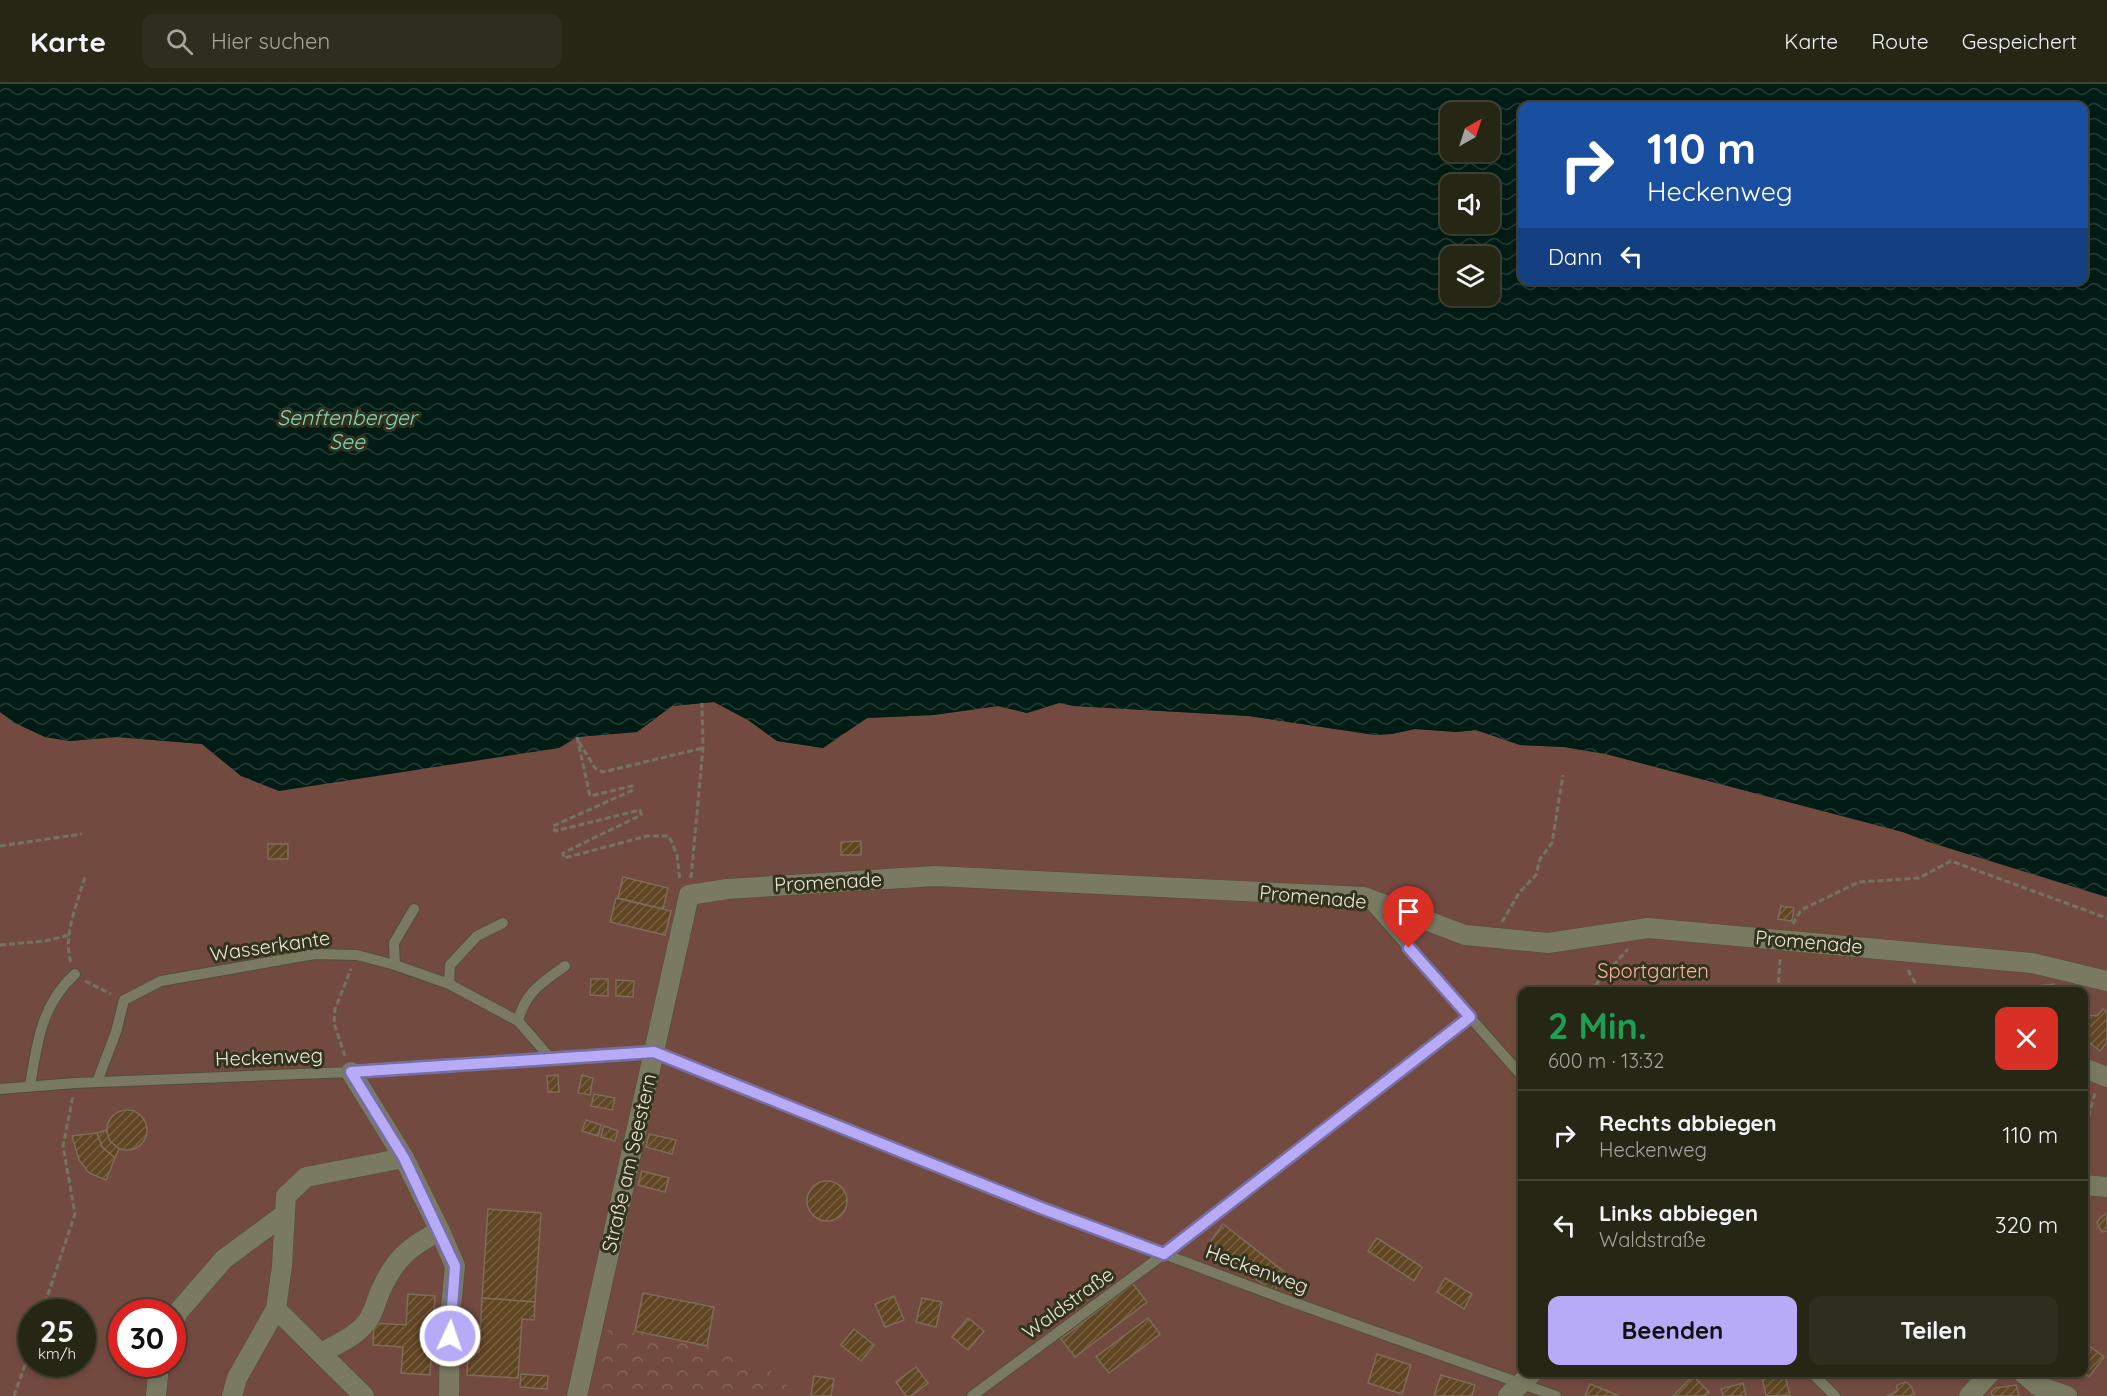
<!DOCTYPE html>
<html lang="de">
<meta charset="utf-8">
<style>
:root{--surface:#262615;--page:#2e2e1e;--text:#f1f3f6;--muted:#a4a5a0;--line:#424334;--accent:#b7abf8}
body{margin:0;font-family:Quicksand,sans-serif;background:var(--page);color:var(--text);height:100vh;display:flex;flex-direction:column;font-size:22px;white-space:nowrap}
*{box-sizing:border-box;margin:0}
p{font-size:20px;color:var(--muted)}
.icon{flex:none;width:33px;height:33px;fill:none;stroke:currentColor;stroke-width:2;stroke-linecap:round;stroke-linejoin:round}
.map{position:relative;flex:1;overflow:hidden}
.details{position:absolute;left:1518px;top:903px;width:570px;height:390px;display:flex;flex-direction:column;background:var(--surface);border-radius:12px;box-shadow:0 3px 9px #0003,0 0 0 2px var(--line)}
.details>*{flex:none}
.guide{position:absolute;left:1518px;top:18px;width:570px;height:183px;border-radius:12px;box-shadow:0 3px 9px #0003,0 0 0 2px var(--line);background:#1a4fa0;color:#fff;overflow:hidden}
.needle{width:39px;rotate:39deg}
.controls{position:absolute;left:1440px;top:18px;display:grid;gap:12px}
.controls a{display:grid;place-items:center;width:60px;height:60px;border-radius:12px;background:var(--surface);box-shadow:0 3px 9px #0003,0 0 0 2px var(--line);font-size:30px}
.speed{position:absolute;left:18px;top:1215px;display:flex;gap:12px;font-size:30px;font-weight:700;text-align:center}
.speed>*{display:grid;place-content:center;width:78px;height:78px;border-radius:50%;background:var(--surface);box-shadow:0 3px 9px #0003,0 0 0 2px var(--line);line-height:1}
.speed small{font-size:15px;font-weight:400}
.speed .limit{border:9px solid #d22;background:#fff;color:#111}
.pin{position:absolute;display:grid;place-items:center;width:51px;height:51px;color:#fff;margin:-62px -26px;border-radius:50% 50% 50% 0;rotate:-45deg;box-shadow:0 0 6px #0007}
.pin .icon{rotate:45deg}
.me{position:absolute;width:66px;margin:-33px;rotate:3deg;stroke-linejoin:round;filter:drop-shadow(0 0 4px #0008)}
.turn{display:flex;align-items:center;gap:21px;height:126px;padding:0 30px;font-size:27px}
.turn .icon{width:78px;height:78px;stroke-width:2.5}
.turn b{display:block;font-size:42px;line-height:51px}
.then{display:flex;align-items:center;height:57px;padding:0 30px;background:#0003;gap:12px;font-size:22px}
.round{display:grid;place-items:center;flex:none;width:63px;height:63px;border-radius:12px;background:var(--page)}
.overview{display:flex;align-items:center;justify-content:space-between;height:102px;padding:0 30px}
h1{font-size:36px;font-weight:700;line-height:45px;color:#1e9e55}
.button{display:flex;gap:12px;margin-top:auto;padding:12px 30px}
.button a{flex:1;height:69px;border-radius:12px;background:var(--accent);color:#111;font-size:24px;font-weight:700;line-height:69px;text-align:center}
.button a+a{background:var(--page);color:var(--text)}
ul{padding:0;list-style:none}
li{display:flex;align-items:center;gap:18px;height:90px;padding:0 30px;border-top:2px solid var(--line)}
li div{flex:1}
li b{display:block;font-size:22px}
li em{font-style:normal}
header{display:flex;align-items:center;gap:36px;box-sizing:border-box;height:84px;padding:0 30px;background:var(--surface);border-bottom:2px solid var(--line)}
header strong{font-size:28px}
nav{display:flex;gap:33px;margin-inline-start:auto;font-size:21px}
.search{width:420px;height:54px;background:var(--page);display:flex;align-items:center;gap:15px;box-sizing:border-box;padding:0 21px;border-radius:12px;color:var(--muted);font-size:22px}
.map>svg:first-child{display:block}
.green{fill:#734a40;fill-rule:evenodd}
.forest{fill:url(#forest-crowns)}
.water{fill:url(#water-waves);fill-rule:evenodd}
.building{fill:url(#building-hatch);stroke:#7d6c58;stroke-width:1.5}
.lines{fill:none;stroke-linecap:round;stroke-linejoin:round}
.lane-casing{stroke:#504f3c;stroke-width:12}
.street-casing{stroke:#504f3c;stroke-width:21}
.path{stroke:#747360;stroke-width:3;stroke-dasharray:6 3;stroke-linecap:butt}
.lane{stroke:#7a7961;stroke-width:10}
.street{stroke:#7a7961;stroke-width:20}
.route-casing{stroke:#776fa1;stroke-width:15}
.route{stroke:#b7abf8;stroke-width:10}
.labels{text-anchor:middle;stroke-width:6;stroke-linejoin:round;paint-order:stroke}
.street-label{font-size:20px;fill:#e8e7d9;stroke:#33321c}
.park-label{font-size:20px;fill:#fcb29f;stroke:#33321c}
.water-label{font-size:21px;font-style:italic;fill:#80d7c0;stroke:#33321c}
</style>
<header>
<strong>Karte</strong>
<div class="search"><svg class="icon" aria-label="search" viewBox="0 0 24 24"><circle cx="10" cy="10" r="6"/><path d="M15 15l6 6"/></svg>Hier suchen</div>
<nav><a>Karte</a><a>Route</a><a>Gespeichert</a></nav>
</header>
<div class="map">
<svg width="2107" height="1312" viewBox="0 0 2107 1312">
<defs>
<pattern id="forest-crowns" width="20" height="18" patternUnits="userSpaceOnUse" patternTransform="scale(1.5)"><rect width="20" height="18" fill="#734a40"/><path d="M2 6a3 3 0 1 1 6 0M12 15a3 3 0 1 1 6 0" fill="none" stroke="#87645b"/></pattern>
<pattern id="water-waves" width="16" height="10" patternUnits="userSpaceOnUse" patternTransform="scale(1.5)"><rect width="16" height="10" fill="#011c15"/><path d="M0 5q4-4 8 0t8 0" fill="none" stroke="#263d36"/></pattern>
<pattern id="building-hatch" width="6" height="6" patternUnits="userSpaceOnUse" patternTransform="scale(1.5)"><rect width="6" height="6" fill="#614624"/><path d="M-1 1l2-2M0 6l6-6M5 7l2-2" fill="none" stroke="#786143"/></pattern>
</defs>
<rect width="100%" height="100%" fill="#33321c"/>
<path class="green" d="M 714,618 L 748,636 L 777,657 L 823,664 L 867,634 L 933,631 L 998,622 L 1027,629 L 1059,619 L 1074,622 L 1249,632 L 1375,651 L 1392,650 L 1415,645 L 1457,648 L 1476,646 L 1520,661 L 1564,663 L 1606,670 L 1903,748 L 1929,758 L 2107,813 L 2107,1312 L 0,1312 L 0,628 L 15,639 L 45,653 L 70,657 L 117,653 L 202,660 L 241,692 L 559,664 L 577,653 L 637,648 L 672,622 ZM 1522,908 L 2084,908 L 2084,1288 L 1522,1288 ZM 32,1228 L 82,1228 L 82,1280 L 32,1280 ZM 122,1228 L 172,1228 L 172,1280 L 122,1280 Z"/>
<polygon class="forest" points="608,1243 707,1262 769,1285 799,1312 593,1312"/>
<path class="water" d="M 0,0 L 2107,0 L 2107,813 L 1929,758 L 1903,748 L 1606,670 L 1564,663 L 1520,661 L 1476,646 L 1457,648 L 1415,645 L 1392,650 L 1375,651 L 1249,632 L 1074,622 L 1059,619 L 1027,629 L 998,622 L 934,631 L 867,634 L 823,664 L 777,657 L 748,636 L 714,618 L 672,622 L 637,648 L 577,653 L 559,664 L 279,707 L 241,692 L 202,660 L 117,653 L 70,657 L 45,653 L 15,639 L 0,628 ZM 1522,22 L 2084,22 L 2084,196 L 1522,196 ZM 1450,28 L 1490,28 L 1490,68 L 1450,68 ZM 1450,100 L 1490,100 L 1490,140 L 1450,140 ZM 1450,172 L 1490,172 L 1490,212 L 1450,212 Z"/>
<g class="building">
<polygon points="861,757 861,771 841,771 841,758"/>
<rect x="268" y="760" width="20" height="15"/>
<polygon points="623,793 668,804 663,825 618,814"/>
<polygon points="616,814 671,827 665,851 610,838"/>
<polygon points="1781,822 1794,824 1792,837 1778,835"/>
<polygon points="591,895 608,895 608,912 590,911"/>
<polygon points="616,896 634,897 633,913 616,912"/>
<polygon points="2054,900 2054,908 2030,908 2030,903"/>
<polygon points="2103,925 2107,928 2107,958 2100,967 2084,954 2084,949 2086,945 2084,937 2089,931 2097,932"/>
<polygon points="558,991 559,1008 548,1008 547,992"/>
<polygon points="582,991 593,994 590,1011 578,1009"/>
<polygon points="594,1010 615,1014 612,1026 591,1022"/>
<circle cx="127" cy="1046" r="20"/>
<polygon points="586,1036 601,1041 598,1052 582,1047"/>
<polygon points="604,1042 618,1047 615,1057 601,1053"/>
<polygon points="106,1046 110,1057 119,1065 115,1074 102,1063 97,1049"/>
<polygon points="97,1049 102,1063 115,1074 106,1096 89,1089 79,1076 72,1052"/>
<polygon points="649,1050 676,1056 672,1070 646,1063"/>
<polygon points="642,1087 669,1094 665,1108 638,1101"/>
<circle cx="827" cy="1117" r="20"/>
<polygon points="488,1125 541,1129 535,1218 482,1214"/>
<polygon points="2107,1129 2107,1147 2102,1148 2097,1139 2100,1134"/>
<polygon points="1223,1140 1287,1190 1273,1208 1210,1158"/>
<polygon points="1377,1154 1422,1183 1414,1197 1368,1167"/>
<polygon points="1445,1194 1472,1210 1464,1225 1437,1208"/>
<polygon points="1133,1200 1147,1218 1075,1273 1061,1255"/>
<polygon points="643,1209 714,1223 707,1262 635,1247"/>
<polygon points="408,1210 435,1212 430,1291 401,1289 403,1263 373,1261 374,1239 406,1241"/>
<polygon points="894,1212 904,1236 885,1243 875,1220"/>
<polygon points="482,1214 535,1218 534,1236 522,1235 518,1294 467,1291 468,1268 479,1268"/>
<polygon points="922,1214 942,1218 936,1243 916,1238"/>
<polygon points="968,1234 984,1247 968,1266 952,1253"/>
<polygon points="1148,1234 1160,1250 1109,1289 1096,1273"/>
<polygon points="854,1245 874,1261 861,1277 841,1261"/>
<polygon points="2084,1260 2088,1261 2104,1273 2089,1293 2083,1288"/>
<polygon points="1377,1270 1411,1281 1402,1310 1368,1299"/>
<polygon points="916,1283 928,1299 911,1312 906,1312 896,1298"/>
<polygon points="1761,1288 1784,1288 1790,1311 1766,1312"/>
<polygon points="521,1290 548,1292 547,1305 520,1303"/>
<polygon points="1441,1291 1475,1301 1472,1312 1434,1312"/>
<polygon points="814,1292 834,1295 831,1312 811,1312"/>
<polygon points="1693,1292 1709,1308 1705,1312 1673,1312"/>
<polygon points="1906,1298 1911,1302 1915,1312 1887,1312 1897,1307 1897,1301"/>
<polygon points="1743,1299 1746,1312 1723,1312 1721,1305"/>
<polygon points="1590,1300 1619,1312 1585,1312"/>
<polygon points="2016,1301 2019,1312 1992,1312 1991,1308 1996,1304"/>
</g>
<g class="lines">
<defs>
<g id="lane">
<polyline points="1369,819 1522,992"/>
<polyline points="395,881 394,859 414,825"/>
<polyline points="449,900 450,881 477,852 503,839"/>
<path d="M 518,937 C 526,907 542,899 565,882"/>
<polyline points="97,998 116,948 124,916 161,897 315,870 357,871 395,881 449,900 518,937 552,976"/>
<path d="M 30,1002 C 37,959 41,921 75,890"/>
<polyline points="0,1005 75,999 351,988 654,968 1041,1124 1284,1215 1556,1312"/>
<polyline points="1811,1288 1835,1312"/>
<polyline points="972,1312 1164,1170 1470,933"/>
</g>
<g id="street">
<polyline points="2084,984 2107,993"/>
<polyline points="351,988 404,1074 440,1147 455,1182 450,1232 449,1312"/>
<polyline points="2084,1101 2107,1103"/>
<polyline points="276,1225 282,1182 286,1112 306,1093 404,1074"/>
<polyline points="172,1240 178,1228 224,1175 285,1130"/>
<path d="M 321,1269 C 337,1260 355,1253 367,1238 C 373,1230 376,1218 380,1208 C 394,1176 409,1162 440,1147"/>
<polyline points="2022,1288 2038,1302 2067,1312"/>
<polyline points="156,1312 159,1280"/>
<polyline points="232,1312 237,1294 276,1225 364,1312"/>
<polyline points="577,1312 689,811 727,805 935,792 1364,813 1465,851 1548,859 1648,844 2032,879 2107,897"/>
<polyline points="1508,1312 1533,1288"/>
<polyline points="1969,1312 1991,1288"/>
</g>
</defs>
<use href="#lane" class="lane-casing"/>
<use href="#street" class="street-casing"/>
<g class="path">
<polyline points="577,653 590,712 632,702 633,706 553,742 555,747 640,726 641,731 563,769 564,774 647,752 669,752 677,771 680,797"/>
<polyline points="579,658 595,684 603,688 703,664"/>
<polyline points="0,762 82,750"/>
<polyline points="691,794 703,664 702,619"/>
<polyline points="1502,838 1519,809 1536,791 1540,775 1552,759 1563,691"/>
<polyline points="1793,840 1801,826 1859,798 1919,794 1951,777 2107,834"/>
<polyline points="0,861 45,857 69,851"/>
<path d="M 71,878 C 62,854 78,817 85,793"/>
<polyline points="1908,886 1918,904 1925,908"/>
<polyline points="85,897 111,910"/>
<polyline points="1596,900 1604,908"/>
<polyline points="1589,908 1628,865"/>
<polyline points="1778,908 1780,875"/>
<polyline points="345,972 334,939 335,925 351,885"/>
<polyline points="2084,1050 2095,1009"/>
<polyline points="42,1228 75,1130 63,1062 73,1012"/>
<polyline points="14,1312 32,1261"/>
</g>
<use href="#lane" class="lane"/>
<use href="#street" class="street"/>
</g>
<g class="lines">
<defs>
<polyline id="route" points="450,1252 455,1182 404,1074 351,988 654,968 1041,1124 1164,1170 1470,933 1409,864"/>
</defs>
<use href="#route" class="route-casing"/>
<use href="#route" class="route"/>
</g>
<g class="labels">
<g class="street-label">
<text transform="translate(828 798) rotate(-3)" y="7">Promenade</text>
<text transform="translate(1313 813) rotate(5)" y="7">Promenade</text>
<text transform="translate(1809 858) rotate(5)" y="7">Promenade</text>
<text transform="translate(270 862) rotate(-8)" y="7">Wasserkante</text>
<text transform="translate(269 973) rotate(-2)" y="7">Heckenweg</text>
<text transform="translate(629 1079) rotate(-77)" y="7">Straße am Seestern</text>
<text transform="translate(1257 1185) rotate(20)" y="7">Heckenweg</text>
<text transform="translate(1068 1219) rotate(-36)" y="7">Waldstraße</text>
</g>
<g class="park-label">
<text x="1653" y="894">Sportgarten</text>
</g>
<g class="water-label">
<text x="347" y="341">Senftenberger<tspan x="347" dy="24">See</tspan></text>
</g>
</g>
</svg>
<div class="controls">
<a><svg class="needle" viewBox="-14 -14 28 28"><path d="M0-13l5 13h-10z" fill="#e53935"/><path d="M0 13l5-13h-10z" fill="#a4a5a0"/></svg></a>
<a><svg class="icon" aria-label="sound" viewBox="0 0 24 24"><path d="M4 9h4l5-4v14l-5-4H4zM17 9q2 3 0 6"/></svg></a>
<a><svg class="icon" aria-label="layers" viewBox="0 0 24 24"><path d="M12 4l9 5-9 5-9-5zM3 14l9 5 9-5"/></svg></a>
</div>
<div class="speed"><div>25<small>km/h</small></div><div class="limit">30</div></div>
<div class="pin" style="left:1409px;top:864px;background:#d93025"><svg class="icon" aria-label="arrive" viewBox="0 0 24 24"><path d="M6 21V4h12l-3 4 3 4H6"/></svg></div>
<svg class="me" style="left:450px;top:1252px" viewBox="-20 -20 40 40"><circle r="17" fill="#b7abf8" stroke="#fff" stroke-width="3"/><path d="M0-11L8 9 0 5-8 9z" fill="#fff"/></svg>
<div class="guide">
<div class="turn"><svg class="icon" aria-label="right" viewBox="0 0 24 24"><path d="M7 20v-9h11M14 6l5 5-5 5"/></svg><div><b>110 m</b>Heckenweg</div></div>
<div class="then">Dann<svg class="icon" aria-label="left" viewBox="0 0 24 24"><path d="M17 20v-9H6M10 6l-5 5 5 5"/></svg></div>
</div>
<section class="details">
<div class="overview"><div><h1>2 Min.</h1><p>600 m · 13:32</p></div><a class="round" style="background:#d93025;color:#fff"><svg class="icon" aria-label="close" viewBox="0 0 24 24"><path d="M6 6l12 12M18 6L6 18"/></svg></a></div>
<ul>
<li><svg class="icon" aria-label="right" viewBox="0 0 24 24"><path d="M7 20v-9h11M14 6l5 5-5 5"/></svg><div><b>Rechts abbiegen</b><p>Heckenweg</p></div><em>110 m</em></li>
<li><svg class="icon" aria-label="left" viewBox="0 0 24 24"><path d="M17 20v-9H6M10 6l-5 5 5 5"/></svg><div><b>Links abbiegen</b><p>Waldstraße</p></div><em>320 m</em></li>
</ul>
<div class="button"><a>Beenden</a><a>Teilen</a></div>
</section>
</div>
